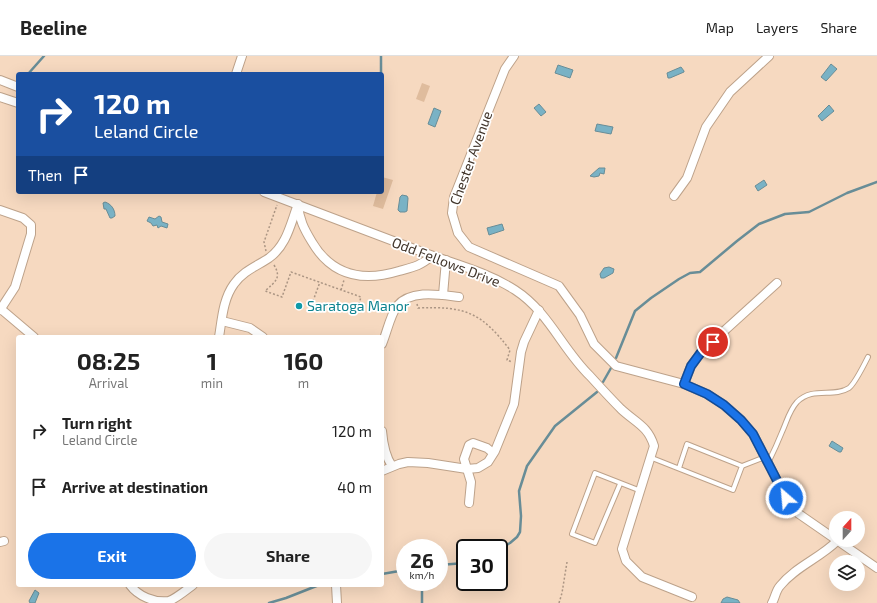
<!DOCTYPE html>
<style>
:root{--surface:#fff;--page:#f6f6f6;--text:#222;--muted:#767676;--line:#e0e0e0;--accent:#1a73e8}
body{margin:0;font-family:"Exo 2",sans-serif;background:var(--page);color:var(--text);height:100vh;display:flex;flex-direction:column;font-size:15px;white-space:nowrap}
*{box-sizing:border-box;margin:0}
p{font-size:13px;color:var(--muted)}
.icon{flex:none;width:22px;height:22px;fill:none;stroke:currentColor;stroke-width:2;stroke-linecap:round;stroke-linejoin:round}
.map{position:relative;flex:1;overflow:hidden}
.panel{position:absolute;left:16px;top:279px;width:368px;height:252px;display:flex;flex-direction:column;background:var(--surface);border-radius:4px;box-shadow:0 4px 16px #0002}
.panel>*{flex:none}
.banner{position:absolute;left:16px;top:16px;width:368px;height:122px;border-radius:4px;box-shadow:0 4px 16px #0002;background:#1a4fa0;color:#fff;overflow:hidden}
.needle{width:26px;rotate:21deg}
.tools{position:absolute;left:829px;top:455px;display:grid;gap:8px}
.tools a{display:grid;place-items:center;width:36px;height:36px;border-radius:50%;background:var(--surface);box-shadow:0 4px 16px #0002;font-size:20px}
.speed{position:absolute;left:396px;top:483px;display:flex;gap:8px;font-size:20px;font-weight:700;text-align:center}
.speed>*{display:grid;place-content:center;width:52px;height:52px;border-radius:50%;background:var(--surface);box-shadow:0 4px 16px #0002;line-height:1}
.speed small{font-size:10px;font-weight:400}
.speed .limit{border:2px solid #111;border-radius:6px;background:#fff;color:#111}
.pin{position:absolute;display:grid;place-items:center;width:34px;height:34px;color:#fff;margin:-17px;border:2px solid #fff;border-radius:50%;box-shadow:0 1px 4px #0007}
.me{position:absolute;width:44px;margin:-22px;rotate:333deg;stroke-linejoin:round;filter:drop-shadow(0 0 3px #0008)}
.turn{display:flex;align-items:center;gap:14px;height:84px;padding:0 12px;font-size:18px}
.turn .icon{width:52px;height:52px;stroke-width:2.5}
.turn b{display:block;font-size:28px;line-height:34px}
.then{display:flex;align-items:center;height:38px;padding:0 12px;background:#0003;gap:8px;font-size:15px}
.eta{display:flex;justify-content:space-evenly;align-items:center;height:68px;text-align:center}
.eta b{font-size:24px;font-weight:700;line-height:28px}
.button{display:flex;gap:8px;margin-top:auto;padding:8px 12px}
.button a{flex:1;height:46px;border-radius:24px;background:var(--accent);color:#fff;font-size:16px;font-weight:700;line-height:46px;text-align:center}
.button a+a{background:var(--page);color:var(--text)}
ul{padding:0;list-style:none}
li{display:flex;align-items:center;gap:12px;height:56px;padding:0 12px}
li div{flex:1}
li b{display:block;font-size:15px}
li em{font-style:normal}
header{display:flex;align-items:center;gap:24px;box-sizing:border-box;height:56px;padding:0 20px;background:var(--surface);border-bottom:1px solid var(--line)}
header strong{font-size:19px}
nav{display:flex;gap:22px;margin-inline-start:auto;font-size:14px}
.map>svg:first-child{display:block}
.green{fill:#dfbc9d}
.water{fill:#79b2c5;stroke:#688d97}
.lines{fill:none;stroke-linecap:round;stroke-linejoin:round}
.stream{stroke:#688d97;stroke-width:2.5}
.lane-casing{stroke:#bda28a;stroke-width:6}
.street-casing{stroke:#bda28a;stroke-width:10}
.path{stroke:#ab9583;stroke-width:1.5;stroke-dasharray:2 2;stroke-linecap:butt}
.lane{stroke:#fff;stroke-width:4}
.street{stroke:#fff;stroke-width:8}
.route-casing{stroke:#114b97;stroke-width:10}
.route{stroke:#1a73e8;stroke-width:7}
.culture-dot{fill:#0f9aa8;stroke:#fff;stroke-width:1.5}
.labels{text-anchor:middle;stroke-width:3.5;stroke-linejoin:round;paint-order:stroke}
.street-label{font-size:14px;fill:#42362c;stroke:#fff}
.culture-label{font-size:14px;fill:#0d838f;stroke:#fff;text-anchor:start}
</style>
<header>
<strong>Beeline</strong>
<nav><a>Map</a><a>Layers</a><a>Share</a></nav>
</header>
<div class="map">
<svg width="877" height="547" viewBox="0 0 877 547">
<rect width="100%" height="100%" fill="#f6d9c0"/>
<g class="green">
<polygon points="422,27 430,30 424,46 416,43"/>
<polygon points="382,121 393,124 383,153 373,150 377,136 382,136"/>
</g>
<g class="water">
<polygon points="831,8 837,13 826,25 821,21"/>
<polygon points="558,9 573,14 570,22 555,17"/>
<polygon points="681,11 684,15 684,16 670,22 668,22 667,17"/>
<polygon points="539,48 546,56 541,60 534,52"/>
<polygon points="829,49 834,55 822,65 818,60"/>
<polygon points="434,52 441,55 435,71 428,68"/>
<polygon points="597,68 613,71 611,78 595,75"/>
<polygon points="599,112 605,112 604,118 600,117 599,120 594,121 590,120"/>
<polygon points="764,124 767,129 758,135 755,130"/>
<polygon points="402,139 407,140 408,142 407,155 405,156 400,156 398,154 400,141"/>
<path d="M 105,146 C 111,148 115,153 115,160 L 112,162 L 110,162 L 106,153 L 104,153 L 103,147 Z"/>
<polygon points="159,160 161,161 162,166 168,168 167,172 161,170 158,172 157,169 153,170 151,167 147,165 149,161 155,163"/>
<polygon points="502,168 504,174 489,179 487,172"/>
<polygon points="609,211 614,213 613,217 604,222 601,222 600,218 604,212"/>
<polygon points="832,385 843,392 841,396 839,396 829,390"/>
<polygon points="35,534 39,537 35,547 30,547 29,545"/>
<polygon points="727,541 738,544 740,547 721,547 723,543"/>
</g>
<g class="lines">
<g class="stream">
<polyline points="381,0 381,18"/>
<polyline points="28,18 44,0"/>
<polyline points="616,302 635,255 651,242 679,223 690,217 700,216 737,185 759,168 785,158 809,156 847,137 877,126"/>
<polyline points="603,326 611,312"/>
<polyline points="499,493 510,487 517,481 520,476 521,460 519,435 527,410 555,370 597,336"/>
<polyline points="439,509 465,507"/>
<polyline points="382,518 405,514"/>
<polyline points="269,547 286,542 319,529"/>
<polyline points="422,547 422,526"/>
</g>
<defs>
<g id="lane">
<polyline points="652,402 733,434 742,410 687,388 679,412"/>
<path d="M 768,407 C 773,397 778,386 782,376 C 787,365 789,355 797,346 C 813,330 833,342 849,332 C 854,328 865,307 868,301"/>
<polyline points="742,410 765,401"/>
<polyline points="620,428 595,487 572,478 595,417 641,435"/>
</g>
<g id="street">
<polyline points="514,0 505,13 454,141 452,157 458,177 469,191 559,230 580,259 594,288 616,310 684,328 707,338 724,349 741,364 753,378 786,442 799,458 877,512"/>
<polyline points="236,18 242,0"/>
<polyline points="0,24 18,31"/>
<polyline points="0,41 18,47"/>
<path d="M 264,136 C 318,156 371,177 425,197 C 455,208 487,216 515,234 C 549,256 562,293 590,320 C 600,331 610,342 621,353 C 636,367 648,370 654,390 L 622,493 L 626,505 L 642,521 L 692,541"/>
<polyline points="674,140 687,122 706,71 730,36 769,0"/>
<path d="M 298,148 C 299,163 304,173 312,186 C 332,220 363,226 399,215 C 414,211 420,210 432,200"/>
<polyline points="0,154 23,162 31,169 31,178 15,231 0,254"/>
<polyline points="443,239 446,204"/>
<polyline points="1,253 34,281"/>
<polyline points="222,265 250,272 263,281"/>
<path d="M 219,281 C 222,263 223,243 234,228 C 243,215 257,210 269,202 C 286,190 290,170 297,151"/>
<path d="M 382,288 C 387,276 390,260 397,250 C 411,233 441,239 459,241"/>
<polyline points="684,328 691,310 702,295 777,227"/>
<path d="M 382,375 C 383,387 385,400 392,410"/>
<polyline points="382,415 399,408 408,406 428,407 467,413 478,412 488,406 495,395 514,348 521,296 524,286 539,254"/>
<polyline points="469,447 471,426 464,403 469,389 473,387 487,392 493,397"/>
<polyline points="0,486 4,485"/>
<path d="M 130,529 C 138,540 154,547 169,545 C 177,542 186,534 193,529"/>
<polyline points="336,529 337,547"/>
<path d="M 772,547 C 775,542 776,534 780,530 C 795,511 820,502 837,485"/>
</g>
</defs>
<use href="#lane" class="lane-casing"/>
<use href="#street" class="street-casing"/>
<g class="path">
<polyline points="266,195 264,186 277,149"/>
<path d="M 274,209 C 282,222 275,226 265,235 L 282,241 L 291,216 L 361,241 L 356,258"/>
<polyline points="341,234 344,224"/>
<polyline points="313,245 320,226"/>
<path d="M 417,248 L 418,252 C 465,250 481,256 510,294 L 507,304 L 512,306"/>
<polyline points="559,547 562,537 567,506"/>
</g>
<use href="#lane" class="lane"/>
<use href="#street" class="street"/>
</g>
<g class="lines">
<defs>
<polyline id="route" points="713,286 702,295 691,310 684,328 707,338 724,349 741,364 753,378 786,442"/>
</defs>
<use href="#route" class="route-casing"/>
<use href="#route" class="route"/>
</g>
<circle class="culture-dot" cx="299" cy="250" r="4"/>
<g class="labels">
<g class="street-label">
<text transform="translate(471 102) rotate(-70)" y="5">Chester Avenue</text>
<text transform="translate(446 206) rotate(21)" y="5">Odd Fellows Drive</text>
</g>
<g class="culture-label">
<text x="307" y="255">Saratoga Manor</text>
</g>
</g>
</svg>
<div class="tools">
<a><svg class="needle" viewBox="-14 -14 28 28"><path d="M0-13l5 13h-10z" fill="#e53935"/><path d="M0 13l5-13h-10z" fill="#767676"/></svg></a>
<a><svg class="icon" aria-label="layers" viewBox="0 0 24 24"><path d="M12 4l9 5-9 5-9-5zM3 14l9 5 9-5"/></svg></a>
</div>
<div class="speed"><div>26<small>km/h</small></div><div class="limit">30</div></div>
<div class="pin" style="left:713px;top:286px;background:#d93025"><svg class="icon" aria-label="arrive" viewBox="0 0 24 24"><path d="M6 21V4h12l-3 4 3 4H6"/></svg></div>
<svg class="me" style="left:786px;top:442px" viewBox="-20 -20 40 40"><circle r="17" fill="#1a73e8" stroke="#fff" stroke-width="3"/><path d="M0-11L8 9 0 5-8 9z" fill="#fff"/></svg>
<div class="banner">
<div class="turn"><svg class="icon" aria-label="right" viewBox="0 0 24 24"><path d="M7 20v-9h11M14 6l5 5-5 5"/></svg><div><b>120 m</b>Leland Circle</div></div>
<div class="then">Then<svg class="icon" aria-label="arrive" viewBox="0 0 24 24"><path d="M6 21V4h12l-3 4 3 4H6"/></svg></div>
</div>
<section class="panel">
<div class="eta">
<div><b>08:25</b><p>Arrival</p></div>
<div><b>1</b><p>min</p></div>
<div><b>160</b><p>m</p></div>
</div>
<ul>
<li><svg class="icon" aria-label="right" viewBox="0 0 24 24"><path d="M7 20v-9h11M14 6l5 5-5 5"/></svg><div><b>Turn right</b><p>Leland Circle</p></div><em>120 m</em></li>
<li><svg class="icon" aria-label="arrive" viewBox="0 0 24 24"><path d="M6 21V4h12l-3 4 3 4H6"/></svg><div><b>Arrive at destination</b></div><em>40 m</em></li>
</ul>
<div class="button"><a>Exit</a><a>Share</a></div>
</section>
</div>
